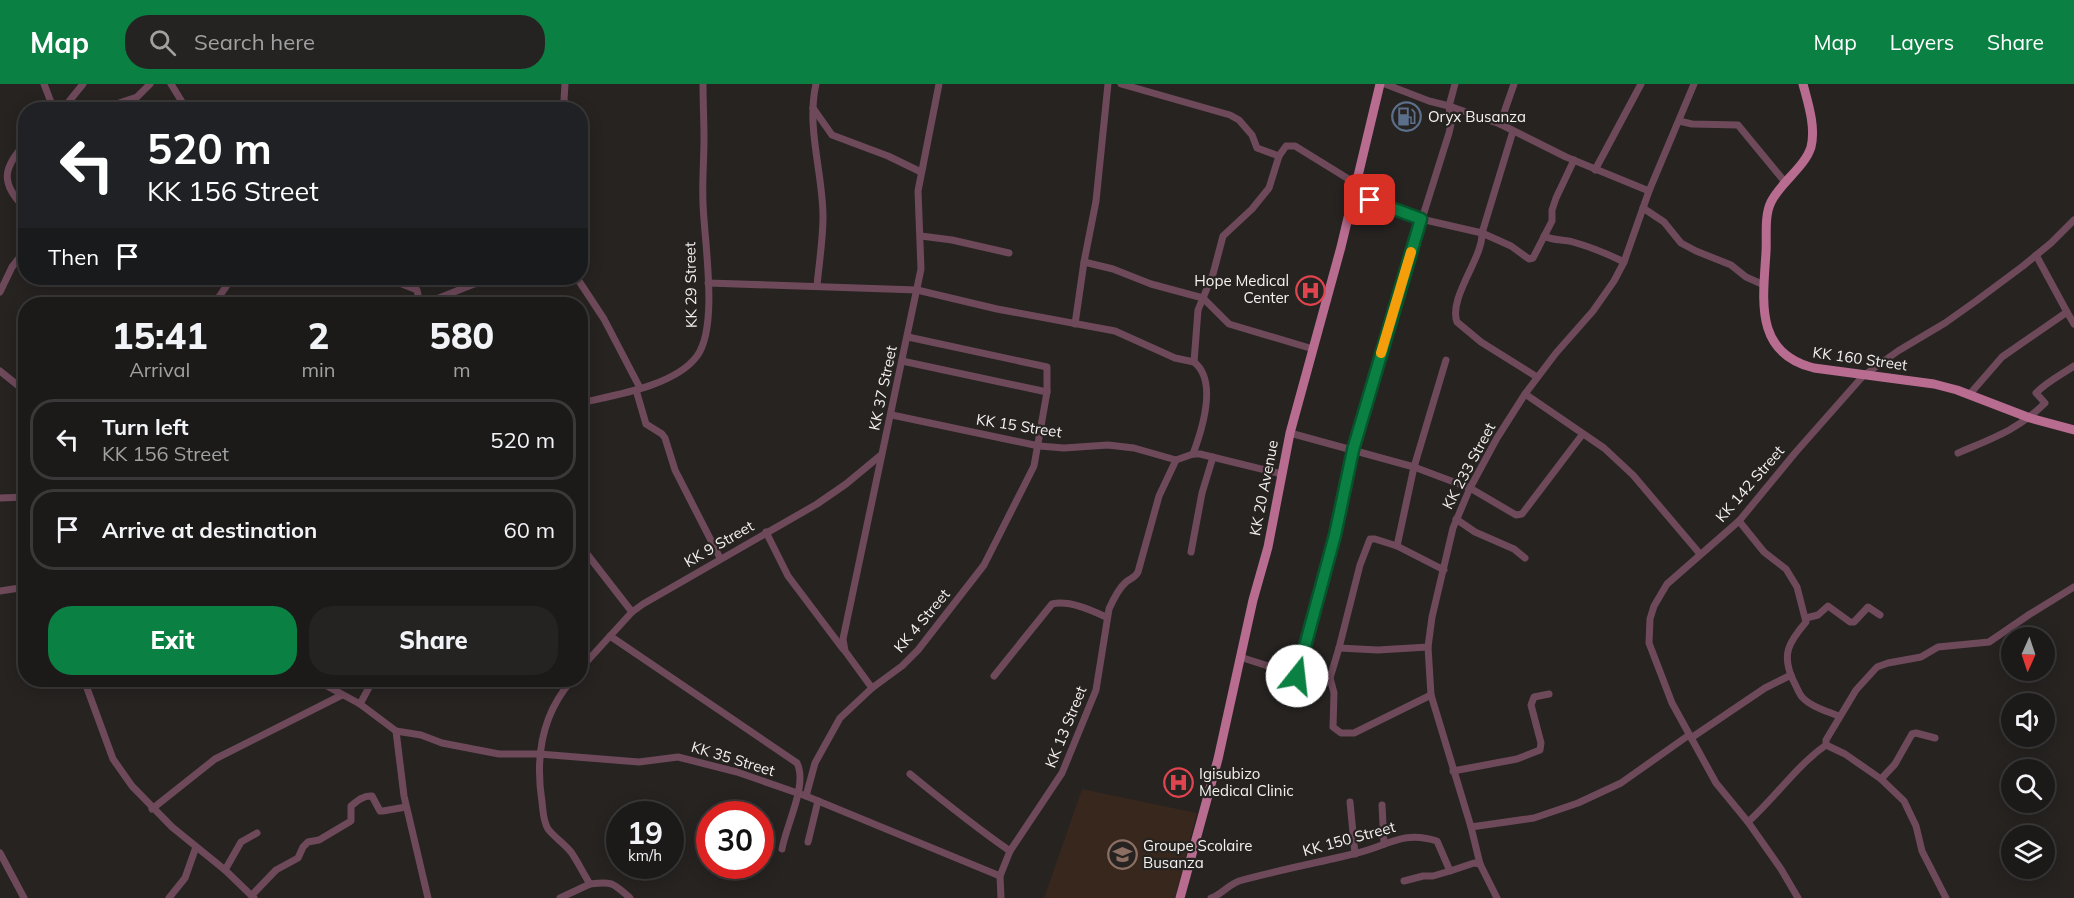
<!DOCTYPE html>
<style>
:root{--surface:#1c1a19;--page:#252322;--text:#f1f3f6;--muted:#a0a1a2;--line:#3a3838;--accent:#0b8043}
body{margin:0;font-family:Mulish,sans-serif;background:var(--page);color:var(--text);height:100vh;display:flex;flex-direction:column;font-size:22px;white-space:nowrap}
*{box-sizing:border-box;margin:0}
p{font-size:20px;color:var(--muted)}
.icon{flex:none;width:33px;height:33px;fill:none;stroke:currentColor;stroke-width:2;stroke-linecap:round;stroke-linejoin:round}
.map{position:relative;flex:1;overflow:hidden}
.drawer{position:absolute;left:18px;top:213px;width:570px;height:390px;display:flex;flex-direction:column;background:var(--surface);border-radius:24px;box-shadow:0 3px 15px #0003,0 0 0 2px var(--line)}
.drawer>*{flex:none}
.hud{position:absolute;left:18px;top:18px;width:570px;height:183px;border-radius:24px;box-shadow:0 3px 15px #0003,0 0 0 2px var(--line);background:#202124;color:#fff;overflow:hidden}
.needle{width:39px;rotate:183deg}
.tools{position:absolute;left:2001px;top:543px;display:grid;gap:12px}
.tools a{display:grid;place-items:center;width:54px;height:54px;border-radius:50%;background:var(--surface);box-shadow:0 3px 15px #0003,0 0 0 2px var(--line);font-size:30px}
.speed{position:absolute;left:606px;top:717px;display:flex;gap:12px;font-size:30px;font-weight:700;text-align:center}
.speed>*{display:grid;place-content:center;width:78px;height:78px;border-radius:50%;background:var(--surface);box-shadow:0 3px 15px #0003,0 0 0 2px var(--line);line-height:1}
.speed small{font-size:15px;font-weight:400}
.speed .limit{border:9px solid #d22;background:#fff;color:#111}
.pin{position:absolute;display:grid;place-items:center;width:51px;height:51px;color:#fff;margin:-26px;border-radius:12px;box-shadow:0 3px 9px #0006}
.me{position:absolute;width:66px;margin:-33px;rotate:16deg;stroke-linejoin:round;filter:drop-shadow(0 0 4px #0008)}
.turn{display:flex;align-items:center;gap:21px;height:126px;padding:0 30px;font-size:27px}
.turn .icon{width:78px;height:78px;stroke-width:2.5}
.turn b{display:block;font-size:42px;line-height:51px}
.then{display:flex;align-items:center;height:57px;padding:0 30px;background:#0003;gap:12px;font-size:22px}
.eta{display:flex;justify-content:space-evenly;align-items:center;height:102px;text-align:center}
.eta b{font-size:36px;font-weight:800;line-height:42px}
.action{display:flex;gap:12px;margin-top:auto;padding:12px 30px}
.action a{flex:1;height:69px;border-radius:24px;background:var(--accent);color:#fff;font-size:24px;font-weight:800;line-height:69px;text-align:center}
.action a+a{background:var(--page);color:var(--text)}
ul{padding:0;list-style:none}
li{display:flex;align-items:center;gap:18px;height:81px;margin:0 12px 9px;padding:0 18px;border:3px solid var(--line);border-radius:24px}
li div{flex:1}
li b{display:block;font-size:22px}
li em{font-style:normal}
header{display:flex;align-items:center;gap:36px;box-sizing:border-box;height:84px;padding:0 30px;background:var(--accent);color:#fff}
header strong{font-size:28px}
nav{display:flex;gap:33px;margin-inline-start:auto;font-size:21px}
.search{width:420px;height:54px;background:var(--page);display:flex;align-items:center;gap:15px;box-sizing:border-box;padding:0 21px;border-radius:24px;color:var(--muted);font-size:22px}
.map>svg:first-child{display:block}
.education{fill:#37271d}
.lines{fill:none;stroke-linecap:round;stroke-linejoin:round}
.minor{stroke:#6e495a;stroke-width:7}
.major{stroke:#b86c90;stroke-width:9}
.route-casing{stroke:#07532c;stroke-width:15}
.route{stroke:#0b8043;stroke-width:10}
.slow{stroke:#f59e0b;stroke-width:10}
.labels{text-anchor:middle;stroke-width:4.5;stroke-linejoin:round;paint-order:stroke}
.poi-label{font-size:15px;fill:#f4f2f1;stroke:#262321;text-anchor:start}
.street-label{font-size:15px;fill:#f4f2f1;stroke:#262321}
</style>
<header>
<strong>Map</strong>
<div class="search"><svg class="icon" aria-label="search" viewBox="0 0 24 24"><circle cx="10" cy="10" r="6"/><path d="M15 15l6 6"/></svg>Search here</div>
<nav><a>Map</a><a>Layers</a><a>Share</a></nav>
</header>
<div class="map">
<svg width="2074" height="814" viewBox="0 0 2074 814">
<rect width="100%" height="100%" fill="#262321"/>
<polygon class="education" points="1082,705 1197,729 1175,814 1044,814"/>
<g class="lines">
<g class="minor">
<polyline points="44,0 54,26"/>
<polyline points="171,0 187,26"/>
<polyline points="565,0 564,16 570,26"/>
<path d="M 816,0 C 806,44 823,89 823,133 C 823,156 819,179 817,202"/>
<polyline points="1121,0 1230,31 1239,36 1252,51 1257,64 1279,72 1286,62 1295,62 1355,99"/>
<polyline points="1385,0 1429,17 1449,22 1500,40 1566,73 1649,107"/>
<polyline points="813,24 832,51 888,72 921,88"/>
<polyline points="62,26 83,0"/>
<polyline points="109,26 119,19 137,13 150,0"/>
<polyline points="1679,37 1692,40 1738,41 1785,98"/>
<polyline points="1500,40 1514,0"/>
<path d="M 26,59 C 2,84 0,100 26,125"/>
<polyline points="1595,86 1641,0"/>
<polyline points="1353,110 1421,135 1482,149 1513,47"/>
<polyline points="1643,124 1664,138 1681,159 1696,167 1731,181 1746,193 1764,201"/>
<polyline points="921,152 952,156 1009,169"/>
<path d="M 1544,152 C 1554,157 1563,155 1573,158 C 1591,163 1608,170 1624,178"/>
<polyline points="1084,178 1113,185 1151,200 1203,214 1229,240 1313,265"/>
<polyline points="387,194 417,206 420,220"/>
<polyline points="577,194 604,235 640,304"/>
<polyline points="708,199 917,206 997,225 1115,247 1175,274 1194,278"/>
<polyline points="0,208 12,183 26,165"/>
<polyline points="214,220 232,194"/>
<polyline points="424,220 474,200 508,194"/>
<polyline points="2067,228 2074,240"/>
<polyline points="1075,240 1084,178 1096,117 1108,0"/>
<polyline points="902,277 1047,308"/>
<polyline points="0,287 26,308"/>
<path d="M 1537,293 L 1481,258 L 1457,238 C 1448,214 1483,174 1482,149 L 1511,162 L 1529,175 L 1533,174 L 1552,137 L 1552,126 L 1556,114 L 1574,76"/>
<polyline points="636,306 646,340 662,350 665,354 675,386 720,474"/>
<polyline points="1525,310 1604,364 1633,391 1700,470"/>
<polyline points="1969,311 2002,273 2067,228 2036,171"/>
<path d="M 580,319 C 615,311 675,302 697,272 C 719,242 704,156 703,119 C 702,97 704,76 704,55 C 704,37 703,18 703,0"/>
<polyline points="892,331 1039,362 1064,364 1108,361 1134,364 1176,376 1193,370 1200,370 1282,390"/>
<polyline points="1290,349 1414,383 1470,404 1516,431 1522,430 1582,351"/>
<path d="M 1958,369 C 1993,354 2018,346 2045,319 L 2036,309 C 2048,297 2061,291 2074,282"/>
<path d="M 1193,370 C 1202,346 1218,297 1194,278 L 1198,226 L 1213,190 L 1223,152 L 1252,125 L 1269,104 L 1279,72"/>
<polyline points="0,414 26,413"/>
<polyline points="1456,435 1475,448 1514,465 1525,474"/>
<path d="M 1739,437 L 1764,468 L 1786,485 L 1797,503 L 1806,538 C 1789,558 1781,570 1793,596 C 1796,601 1798,608 1802,613 C 1811,623 1827,627 1839,632"/>
<polyline points="766,448 788,492 843,565"/>
<polyline points="580,461 632,528"/>
<polyline points="1397,462 1375,455 1370,455 1360,481 1339,564 1330,594 1334,609 1333,643 1341,649 1354,649 1431,611"/>
<polyline points="1191,468 1202,409 1213,373"/>
<polyline points="1444,486 1397,462 1414,383 1446,276"/>
<polyline points="0,507 26,503"/>
<polyline points="1806,534 1818,531 1828,522 1850,538 1854,538 1868,523 1880,531"/>
<path d="M 610,552 L 797,679 C 808,701 786,741 782,765"/>
<polyline points="1339,564 1378,566 1428,563"/>
<polyline points="1240,573 1315,597 1330,594"/>
<polyline points="580,585 632,528 643,520 817,420 846,400 881,371"/>
<path d="M 994,592 L 1052,520 C 1069,516 1091,526 1106,533"/>
<polyline points="1297,592 1335,451 1353,366 1404,192 1449,49 1451,40 1449,22 1455,0"/>
<polyline points="84,596 113,675 132,702 172,743 225,786 254,814"/>
<polyline points="316,596 360,620 396,647 421,651 442,659 499,670 539,670 639,678 678,673 737,688 806,712 1000,792"/>
<path d="M 572,596 C 542,630 535,673 542,718 C 543,726 543,737 548,745 C 554,753 564,759 571,768 C 578,778 583,789 590,800 C 613,797 613,799 630,814"/>
<polyline points="872,604 845,567 843,555 921,185 918,107 939,0"/>
<polyline points="360,620 373,596"/>
<polyline points="396,647 404,712 428,814"/>
<polyline points="1691,654 1765,604 1791,591"/>
<polyline points="1826,661 1845,670 1881,695 1904,717 1916,742 1922,767 1946,814"/>
<polyline points="1453,687 1517,675 1540,666 1541,659 1531,621 1534,613 1549,610"/>
<path d="M 910,690 C 943,717 975,743 1010,767"/>
<polyline points="1881,695 1895,680 1912,650 1916,649 1935,654"/>
<polyline points="806,712 815,679 840,634 872,604 902,582 918,566 984,481 1034,382 1047,308 1047,283 908,253"/>
<polyline points="1350,718 1355,770"/>
<polyline points="1382,721 1384,760"/>
<polyline points="152,725 215,675 342,611"/>
<path d="M 1748,738 C 1775,714 1796,682 1826,661 L 1826,656 L 1856,606 L 1877,583 L 1888,579 L 1921,573 L 1938,563 L 1989,558 L 2030,530 L 2074,503"/>
<polyline points="1471,743 1534,734 1578,719 1621,699 1689,651"/>
<polyline points="808,758 818,717"/>
<polyline points="0,769 24,814"/>
<polyline points="225,786 241,758 257,749"/>
<polyline points="1404,797 1423,792 1433,792 1450,787"/>
<path d="M 252,811 L 276,786 L 298,774 L 303,763 L 308,758 L 319,756 L 351,737 L 351,722 C 357,717 364,711 372,712 L 380,727 L 383,727 L 406,723"/>
<polyline points="169,814 185,794 196,763"/>
<polyline points="560,814 590,800"/>
<path d="M 1001,814 L 1000,792 L 1010,767 L 1062,689 L 1096,606 L 1109,525 C 1113,516 1118,505 1126,498 C 1131,494 1135,494 1138,488 L 1159,412 L 1176,376"/>
<path d="M 1211,814 C 1221,811 1228,801 1239,797 C 1278,786 1317,779 1357,769 C 1389,762 1401,746 1437,757 L 1450,787 L 1474,779 L 1480,780"/>
<polyline points="1497,814 1480,780 1471,743 1431,611 1428,563 1432,533 1453,444 1470,404 1497,354 1525,310 1556,269 1593,227 1614,197 1624,178 1649,107 1694,0"/>
<polyline points="1798,814 1781,785 1748,738 1716,699 1672,619 1649,559 1650,535 1654,522 1667,500 1739,437 1795,369 1863,292 1898,267 1945,239 1976,217 2023,182 2051,159 2074,136"/>
</g>
<g class="major">
<path d="M 1803,0 C 1808,19 1816,43 1811,63 C 1805,83 1780,99 1771,118 C 1764,132 1767,153 1766,168 C 1763,217 1754,269 1814,284 L 1934,300 L 1957,306 L 2030,334 L 2074,346"/>
<polyline points="1180,814 1218,675 1253,516 1268,463 1290,349 1341,163 1380,0"/>
</g>
</g>
<g class="lines">
<defs>
<polyline id="route" points="1297,592 1335,451 1353,366 1421,135 1370,116"/>
</defs>
<use href="#route" class="route-casing"/>
<use href="#route" class="route"/>
<polyline class="slow" points="1381,269 1411,168"/>
</g>
<defs>
<symbol id="fuel-ring" viewBox="-11 -11 22 22"><circle r="9.5" fill="#262321" stroke="#5c6f8a" stroke-width="1.5"/><path d="M-5.5-6h7V0h2V4h1.3V-2.5L3-4.5l.8-.8L6-3V5H2.5V1h-1V6h-7ZM-4.2-4.7v3.2H.2V-4.7Z" fill="#5c6f8a"/></symbol>
<symbol id="hospital-ring" viewBox="-11 -11 22 22"><circle r="9.5" fill="#262321" stroke="#e0444e" stroke-width="1.5"/><path d="M-5-5h3v3.5h4V-5h3V5h-3V1.5h-4V5h-3Z" fill="#e0444e"/></symbol>
<symbol id="school-ring" viewBox="-11 -11 22 22"><circle r="9.5" fill="#262321" stroke="#8d6e63" stroke-width="1.5"/><path d="M0-5L7-2L0 1L-7-2ZM-4 1L0 2.5L4 1V4Q0 6-4 4Z" fill="#8d6e63"/></symbol>
</defs>
<g fill-rule="evenodd">
<use href="#fuel-ring" x="1390" y="16" width="33" height="33"/>
<use href="#hospital-ring" x="1294" y="190" width="33" height="33"/>
<use href="#hospital-ring" x="1162" y="682" width="33" height="33"/>
<use href="#school-ring" x="1106" y="754" width="33" height="33"/>
</g>
<g class="labels">
<g class="poi-label">
<text x="1428" y="38">Oryx Busanza</text>
<text x="1289" y="202" text-anchor="end">Hope Medical<tspan x="1289" dy="17">Center</tspan></text>
<text x="1199" y="695">Igisubizo<tspan x="1199" dy="17">Medical Clinic</tspan></text>
<text x="1143" y="767">Groupe Scolaire<tspan x="1143" dy="17">Busanza</tspan></text>
</g>
<g class="street-label">
<text transform="translate(691 201) rotate(-91)" y="5">KK 29 Street</text>
<text transform="translate(1860 275) rotate(8)" y="5">KK 160 Street</text>
<text transform="translate(883 304) rotate(-78)" y="5">KK 37 Street</text>
<text transform="translate(1019 342) rotate(9)" y="5">KK 15 Street</text>
<text transform="translate(1469 382) rotate(-62)" y="5">KK 233 Street</text>
<text transform="translate(1750 400) rotate(-49)" y="5">KK 142 Street</text>
<text transform="translate(1264 404) rotate(-79)" y="5">KK 20 Avenue</text>
<text transform="translate(719 460) rotate(-30)" y="5">KK 9 Street</text>
<text transform="translate(922 537) rotate(-50)" y="5">KK 4 Street</text>
<text transform="translate(1066 643) rotate(-68)" y="5">KK 13 Street</text>
<text transform="translate(733 675) rotate(17)" y="5">KK 35 Street</text>
<text transform="translate(1349 755) rotate(-15)" y="5">KK 150 Street</text>
</g>
</g>
</svg>
<div class="tools">
<a><svg class="needle" viewBox="-14 -14 28 28"><path d="M0-13l5 13h-10z" fill="#e53935"/><path d="M0 13l5-13h-10z" fill="#a0a1a2"/></svg></a>
<a><svg class="icon" aria-label="sound" viewBox="0 0 24 24"><path d="M4 9h4l5-4v14l-5-4H4zM17 9q2 3 0 6"/></svg></a>
<a><svg class="icon" aria-label="search" viewBox="0 0 24 24"><circle cx="10" cy="10" r="6"/><path d="M15 15l6 6"/></svg></a>
<a><svg class="icon" aria-label="layers" viewBox="0 0 24 24"><path d="M12 4l9 5-9 5-9-5zM3 14l9 5 9-5"/></svg></a>
</div>
<div class="speed"><div>19<small>km/h</small></div><div class="limit">30</div></div>
<div class="pin" style="left:1370px;top:116px;background:#d93025"><svg class="icon" aria-label="arrive" viewBox="0 0 24 24"><path d="M6 21V4h12l-3 4 3 4H6"/></svg></div>
<svg class="me" style="left:1297px;top:592px" viewBox="-20 -20 40 40"><circle r="19" fill="#fff"/><path d="M0-13L10 11 0 6-10 11z" fill="#0b8043"/></svg>
<div class="hud">
<div class="turn"><svg class="icon" aria-label="left" viewBox="0 0 24 24"><path d="M17 20v-9H6M10 6l-5 5 5 5"/></svg><div><b>520 m</b>KK 156 Street</div></div>
<div class="then">Then<svg class="icon" aria-label="arrive" viewBox="0 0 24 24"><path d="M6 21V4h12l-3 4 3 4H6"/></svg></div>
</div>
<section class="drawer">
<div class="eta">
<div><b>15:41</b><p>Arrival</p></div>
<div><b>2</b><p>min</p></div>
<div><b>580</b><p>m</p></div>
</div>
<ul>
<li><svg class="icon" aria-label="left" viewBox="0 0 24 24"><path d="M17 20v-9H6M10 6l-5 5 5 5"/></svg><div><b>Turn left</b><p>KK 156 Street</p></div><em>520 m</em></li>
<li><svg class="icon" aria-label="arrive" viewBox="0 0 24 24"><path d="M6 21V4h12l-3 4 3 4H6"/></svg><div><b>Arrive at destination</b></div><em>60 m</em></li>
</ul>
<div class="action"><a>Exit</a><a>Share</a></div>
</section>
</div>
